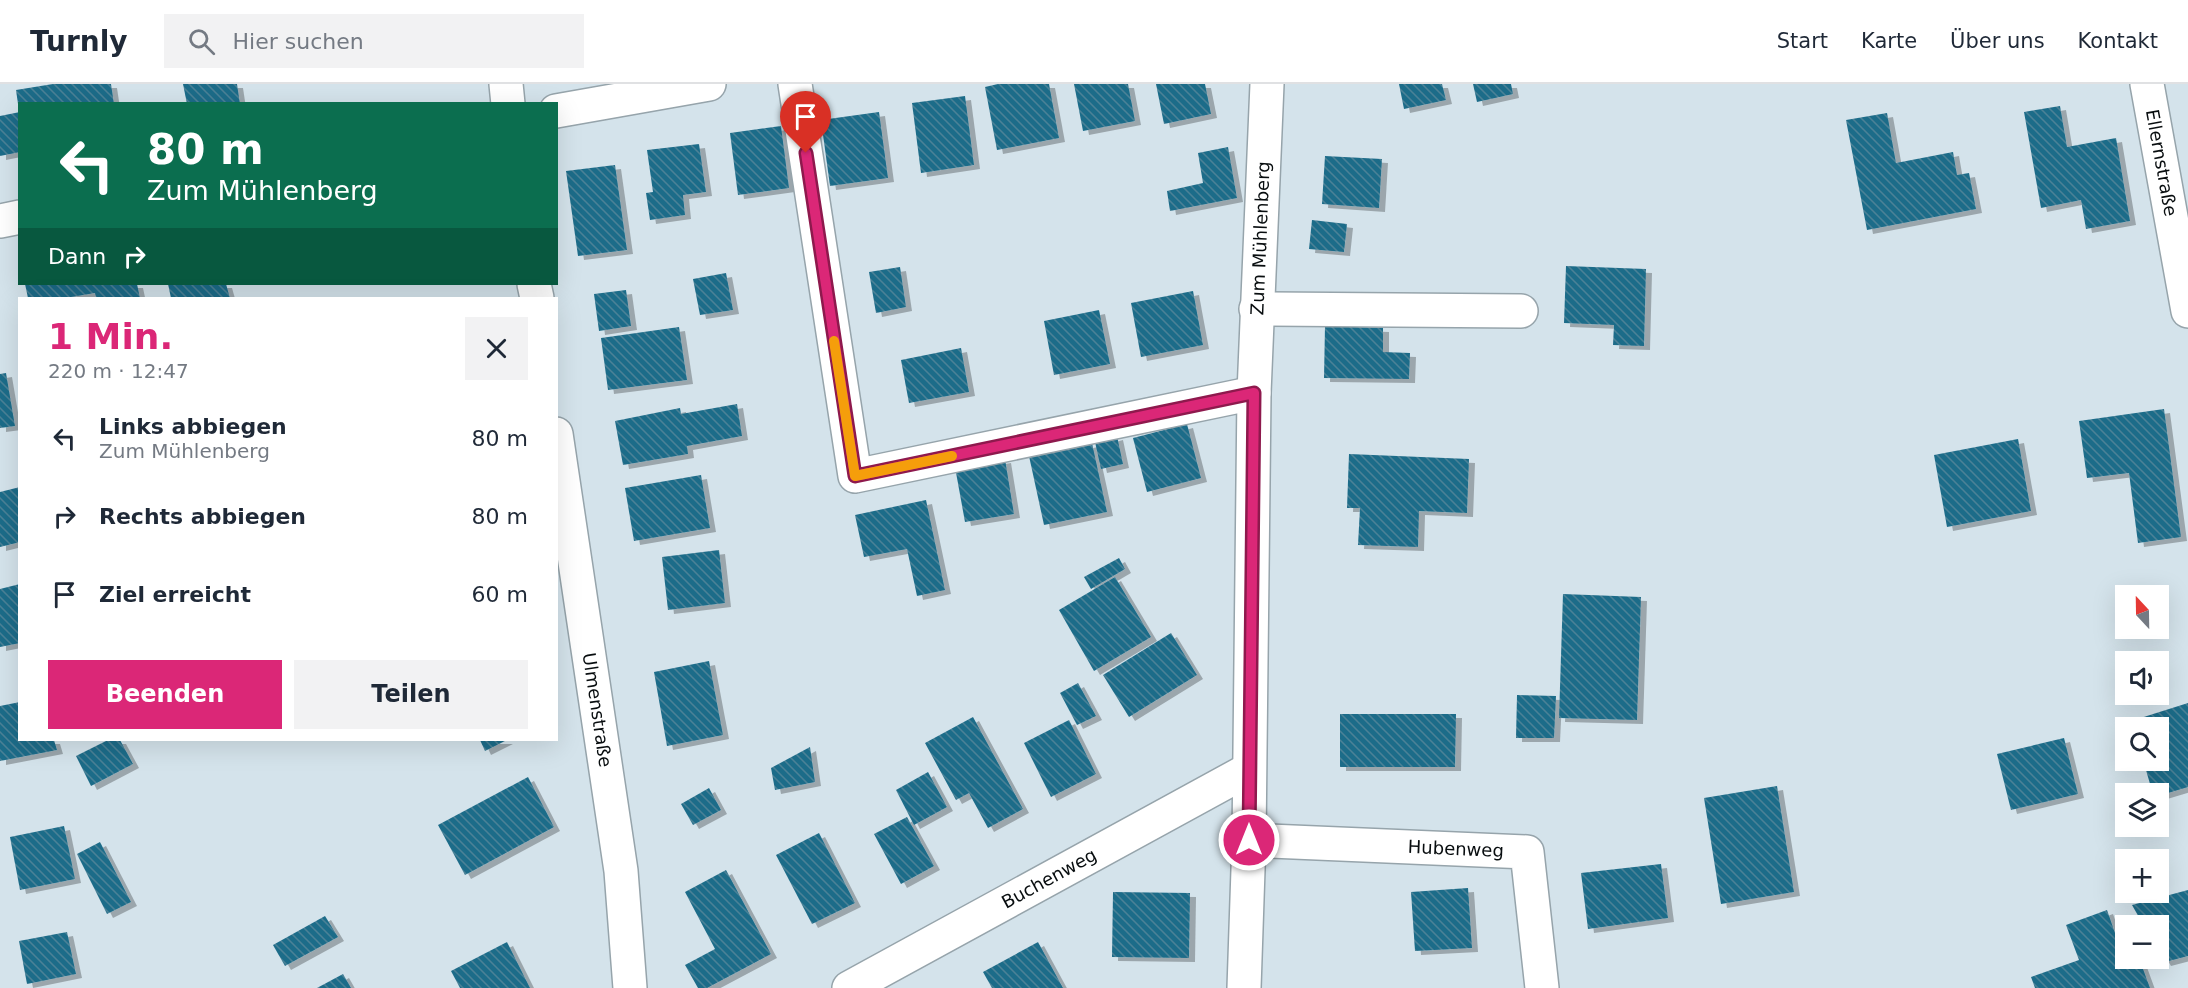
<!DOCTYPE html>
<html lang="de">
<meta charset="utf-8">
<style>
:root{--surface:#fff;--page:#f2f2f3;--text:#1f2937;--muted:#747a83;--line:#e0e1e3;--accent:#db2777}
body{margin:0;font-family:"DejaVu Sans",sans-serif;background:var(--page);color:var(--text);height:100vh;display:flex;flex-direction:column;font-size:22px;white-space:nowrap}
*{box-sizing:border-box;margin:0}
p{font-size:20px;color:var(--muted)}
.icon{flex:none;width:33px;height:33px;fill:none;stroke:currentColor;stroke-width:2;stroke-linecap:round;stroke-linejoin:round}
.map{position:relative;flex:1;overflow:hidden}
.side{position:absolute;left:18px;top:213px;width:540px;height:444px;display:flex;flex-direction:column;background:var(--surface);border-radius:0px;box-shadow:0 6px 24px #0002}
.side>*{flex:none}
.banner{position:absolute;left:18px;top:18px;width:540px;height:183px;border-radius:0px;box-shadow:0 6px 24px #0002;background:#0b6e4f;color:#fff;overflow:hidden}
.needle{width:39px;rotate:338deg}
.tools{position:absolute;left:2115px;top:501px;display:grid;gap:12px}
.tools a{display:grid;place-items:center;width:54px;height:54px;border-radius:0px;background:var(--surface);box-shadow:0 6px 24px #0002;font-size:30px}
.pin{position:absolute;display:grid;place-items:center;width:51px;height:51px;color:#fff;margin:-62px -26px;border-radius:50% 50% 50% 0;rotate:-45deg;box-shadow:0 0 6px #0007}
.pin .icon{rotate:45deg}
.me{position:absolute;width:66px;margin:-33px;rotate:0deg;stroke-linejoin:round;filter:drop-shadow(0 0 4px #0008)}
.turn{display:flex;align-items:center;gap:21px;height:126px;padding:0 30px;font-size:27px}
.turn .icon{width:78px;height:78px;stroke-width:2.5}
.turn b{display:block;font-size:42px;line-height:51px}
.then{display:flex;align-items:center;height:57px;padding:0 30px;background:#0003;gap:12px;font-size:22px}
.round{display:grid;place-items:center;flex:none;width:63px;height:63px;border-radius:0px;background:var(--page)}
.head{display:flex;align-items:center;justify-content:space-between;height:102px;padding:0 30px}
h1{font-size:36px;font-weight:600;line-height:45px;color:var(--accent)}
.action{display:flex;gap:12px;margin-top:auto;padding:12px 30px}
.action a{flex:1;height:69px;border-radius:0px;background:var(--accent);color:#fff;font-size:24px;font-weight:600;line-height:69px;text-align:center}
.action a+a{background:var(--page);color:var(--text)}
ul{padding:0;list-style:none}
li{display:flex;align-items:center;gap:18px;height:78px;padding:0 30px}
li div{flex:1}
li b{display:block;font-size:22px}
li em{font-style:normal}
header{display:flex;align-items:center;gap:36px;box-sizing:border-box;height:84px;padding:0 30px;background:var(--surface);border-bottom:2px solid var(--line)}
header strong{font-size:28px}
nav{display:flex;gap:33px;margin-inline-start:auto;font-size:21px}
.search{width:420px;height:54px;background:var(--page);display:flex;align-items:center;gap:15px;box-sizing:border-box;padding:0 21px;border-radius:0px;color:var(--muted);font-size:22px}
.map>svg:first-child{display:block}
.building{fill:url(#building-back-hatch);filter:url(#shadow)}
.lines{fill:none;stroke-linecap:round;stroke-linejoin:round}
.minor-casing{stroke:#96a4ab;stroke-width:36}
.minor{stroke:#fff;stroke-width:33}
.route-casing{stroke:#8e194d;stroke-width:15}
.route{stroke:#db2777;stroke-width:10}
.slow{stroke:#f59e0b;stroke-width:10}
.labels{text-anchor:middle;stroke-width:5;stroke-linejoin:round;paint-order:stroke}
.street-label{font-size:18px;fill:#080d0f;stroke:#d4e3eb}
</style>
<header>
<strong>Turnly</strong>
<div class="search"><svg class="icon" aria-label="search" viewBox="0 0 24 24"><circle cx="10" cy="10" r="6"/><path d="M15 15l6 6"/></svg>Hier suchen</div>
<nav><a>Start</a><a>Karte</a><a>Über uns</a><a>Kontakt</a></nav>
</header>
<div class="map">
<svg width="2188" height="904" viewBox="0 0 2188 904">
<defs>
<pattern id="building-back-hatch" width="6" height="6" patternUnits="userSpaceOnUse" patternTransform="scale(1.5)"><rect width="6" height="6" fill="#1f6c89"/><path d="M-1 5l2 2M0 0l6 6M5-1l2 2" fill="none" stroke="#4c8297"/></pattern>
<filter id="shadow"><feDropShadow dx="6" dy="4" stdDeviation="0" flood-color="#0004"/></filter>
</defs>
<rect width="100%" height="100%" fill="#d4e3eb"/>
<g class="building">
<polygon points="53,0 111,0 114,20 18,20 16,6"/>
<polygon points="183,0 237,0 240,20 187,20"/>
<polygon points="998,0 1049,0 1059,54 997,66 985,3"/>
<polygon points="1074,0 1128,0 1135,37 1083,47"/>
<polygon points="1156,0 1205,0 1211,30 1164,40"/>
<polygon points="1399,0 1442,0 1446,16 1404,25"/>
<polygon points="1473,0 1511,0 1513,10 1477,18"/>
<polygon points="965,12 974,81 921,89 912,19"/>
<polygon points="2060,22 2067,63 2116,54 2130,137 2086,145 2081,116 2041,124 2024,28"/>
<polygon points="20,28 20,68 0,72 0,32"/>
<polygon points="879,28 888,94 830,102 821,36"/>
<polygon points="1887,29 1896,79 1953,68 1957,91 1969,89 1976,125 1867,146 1846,36"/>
<polygon points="781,42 789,104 738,111 730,49"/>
<polygon points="699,60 706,108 683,111 685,131 650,136 646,109 653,108 647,66"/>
<polygon points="1228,63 1237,114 1170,127 1167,107 1203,99 1198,69"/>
<polygon points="1325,72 1382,75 1379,124 1322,120"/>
<polygon points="615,81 627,166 578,172 566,87"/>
<polygon points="1312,136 1347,140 1344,168 1309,165"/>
<polygon points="1566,182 1646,185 1644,262 1613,261 1614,241 1564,239"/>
<polygon points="900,183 906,223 876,229 869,188"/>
<polygon points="726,189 733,226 700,231 693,195"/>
<polygon points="25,200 137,200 140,214 96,214 95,209 65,214 28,214"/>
<polygon points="168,200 226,200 230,214 171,214"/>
<polygon points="626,206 631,242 599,247 594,210"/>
<polygon points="1193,207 1203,261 1141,273 1131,219"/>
<polygon points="1099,226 1110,280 1054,291 1044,237"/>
<polygon points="1325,242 1383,244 1383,268 1410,269 1409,295 1324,294"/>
<polygon points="679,243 687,296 608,306 601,254"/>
<polygon points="961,264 969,308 909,319 901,276"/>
<polygon points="6,289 15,342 0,344 0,290"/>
<polygon points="737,320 742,352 687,362 688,370 623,381 615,337 680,324 681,330"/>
<polygon points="2164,325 2181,453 2138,459 2129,389 2087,394 2079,337"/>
<polygon points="1187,340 1201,394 1147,408 1133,354"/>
<polygon points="1117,352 1123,380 1101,385 1095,358"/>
<polygon points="2018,355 2031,427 1947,443 1934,371"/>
<polygon points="1092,359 1107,428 1044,441 1029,372"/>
<polygon points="1349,370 1469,375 1467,429 1419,427 1418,463 1358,461 1360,424 1347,424"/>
<polygon points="1005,375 1014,430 965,438 955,383"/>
<polygon points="701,391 710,444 634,457 625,404"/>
<polygon points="20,403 20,458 0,463 0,408"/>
<polygon points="926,416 945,506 917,512 907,465 864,473 855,431"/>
<polygon points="719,466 725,519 668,526 662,473"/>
<polygon points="1119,474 1125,485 1091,505 1084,493"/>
<polygon points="1115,493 1151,553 1094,587 1059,526"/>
<polygon points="20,500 20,559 0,563 0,505"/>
<polygon points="1563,510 1641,513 1637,636 1559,634"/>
<polygon points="1171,549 1197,591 1129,633 1103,591"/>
<polygon points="709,577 723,651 667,662 654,588"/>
<polygon points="1078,599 1096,632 1077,641 1060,609"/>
<polygon points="1517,611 1556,612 1554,654 1516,654"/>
<polygon points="20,618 20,656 54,656 57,666 0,677 0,622"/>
<polygon points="2188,619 2188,703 2158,712 2158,710 2153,710 2143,676 2158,676 2158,644 2133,644 2131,637"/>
<polygon points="1340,630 1456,630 1455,683 1340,683"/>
<polygon points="973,633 1023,725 988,744 969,709 956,716 925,659"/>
<polygon points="1069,636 1096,690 1051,713 1024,659"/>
<polygon points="2064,654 2078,710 2011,726 1997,670"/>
<polygon points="108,656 120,656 133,680 91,702 76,672"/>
<polygon points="480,656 507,656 485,667"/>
<polygon points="810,663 815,698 775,706 771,684"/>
<polygon points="928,688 947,723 914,741 896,706"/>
<polygon points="528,693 554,743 465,791 438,741"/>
<polygon points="1777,702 1794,808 1721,820 1704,714"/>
<polygon points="709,704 721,726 693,741 681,720"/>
<polygon points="907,733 934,782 901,800 874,750"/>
<polygon points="64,742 75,795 20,806 10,753"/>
<polygon points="819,749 855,819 812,840 776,771"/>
<polygon points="100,758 131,818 107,830 77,770"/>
<polygon points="1661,780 1668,834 1588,845 1581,789"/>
<polygon points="726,786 771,870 707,904 698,904 685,881 715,865 685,808"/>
<polygon points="1468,804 1472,864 1415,867 1411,808"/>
<polygon points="2188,806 2188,872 2165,878 2158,866 2158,842 2144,842 2132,821"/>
<polygon points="1113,808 1190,809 1189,874 1112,873"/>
<polygon points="2107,826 2123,872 2126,872 2126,874 2139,874 2150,904 2035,904 2031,893 2079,876 2066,841"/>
<polygon points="325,832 338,853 285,882 273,861"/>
<polygon points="67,848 76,890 27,900 19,857"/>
<polygon points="507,858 530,904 460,904 451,887"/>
<polygon points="1038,858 1063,904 992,904 983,888"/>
<polygon points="343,890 351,904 317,904"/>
</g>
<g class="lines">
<defs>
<g id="minor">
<polyline points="506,0 508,20"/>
<polyline points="795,0 855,392 1254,309"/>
<path id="s1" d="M 2147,0 L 2188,227"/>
<polyline points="556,27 709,0"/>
<polyline points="0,137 20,133"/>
<polyline points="534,200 537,214"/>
<polyline points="1256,225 1521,227"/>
<path id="s2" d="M 556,350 L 621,787 L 630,904"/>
<path id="s3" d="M 1249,756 L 1527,768 L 1542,904"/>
<path id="s4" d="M 849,904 L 1248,686"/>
<path id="s5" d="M 1244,904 L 1249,756 L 1254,309 L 1267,0"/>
</g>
</defs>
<use href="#minor" class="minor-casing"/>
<use href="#minor" class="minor"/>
</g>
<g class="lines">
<defs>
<polyline id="route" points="806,69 855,392 1254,309 1249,756"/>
</defs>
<use href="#route" class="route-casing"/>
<use href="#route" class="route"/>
<polyline class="slow" points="834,257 855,392 952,372"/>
</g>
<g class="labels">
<g class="street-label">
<text dy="6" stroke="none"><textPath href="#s1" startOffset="80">Ellernstraße</textPath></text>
<text dy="6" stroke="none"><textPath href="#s5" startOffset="750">Zum Mühlenberg</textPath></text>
<text dy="6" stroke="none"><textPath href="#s2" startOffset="279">Ulmenstraße</textPath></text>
<text dy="6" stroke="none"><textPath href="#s3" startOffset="207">Hubenweg</textPath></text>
<text dy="6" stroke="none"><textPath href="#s4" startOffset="228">Buchenweg</textPath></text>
</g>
</g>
</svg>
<div class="tools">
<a><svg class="needle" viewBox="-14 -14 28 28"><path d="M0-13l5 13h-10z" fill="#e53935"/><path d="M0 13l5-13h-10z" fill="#747a83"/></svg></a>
<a><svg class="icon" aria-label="sound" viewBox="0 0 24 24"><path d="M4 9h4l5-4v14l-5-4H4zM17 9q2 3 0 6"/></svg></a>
<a><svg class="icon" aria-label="search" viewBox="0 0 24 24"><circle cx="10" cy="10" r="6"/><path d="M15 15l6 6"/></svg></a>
<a><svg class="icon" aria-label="layers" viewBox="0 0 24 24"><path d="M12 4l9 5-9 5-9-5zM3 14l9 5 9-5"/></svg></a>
<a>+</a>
<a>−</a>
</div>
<div class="pin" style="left:806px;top:69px;background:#d93025"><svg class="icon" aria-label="arrive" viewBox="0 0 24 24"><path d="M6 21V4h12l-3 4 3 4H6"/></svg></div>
<svg class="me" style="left:1249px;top:756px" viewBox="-20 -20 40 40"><circle r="17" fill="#db2777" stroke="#fff" stroke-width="3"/><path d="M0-11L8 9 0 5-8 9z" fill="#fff"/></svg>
<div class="banner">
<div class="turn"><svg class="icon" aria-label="left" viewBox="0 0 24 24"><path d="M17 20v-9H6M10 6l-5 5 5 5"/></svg><div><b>80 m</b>Zum Mühlenberg</div></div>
<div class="then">Dann<svg class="icon" aria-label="right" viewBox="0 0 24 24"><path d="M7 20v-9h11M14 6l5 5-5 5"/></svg></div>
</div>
<section class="side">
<div class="head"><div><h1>1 Min.</h1><p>220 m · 12:47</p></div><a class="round"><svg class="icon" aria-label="close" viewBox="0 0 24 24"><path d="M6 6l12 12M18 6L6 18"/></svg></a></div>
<ul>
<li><svg class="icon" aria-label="left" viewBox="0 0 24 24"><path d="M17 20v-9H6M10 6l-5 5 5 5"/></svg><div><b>Links abbiegen</b><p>Zum Mühlenberg</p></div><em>80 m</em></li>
<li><svg class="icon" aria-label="right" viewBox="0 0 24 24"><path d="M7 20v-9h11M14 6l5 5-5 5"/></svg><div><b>Rechts abbiegen</b></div><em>80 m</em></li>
<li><svg class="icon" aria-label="arrive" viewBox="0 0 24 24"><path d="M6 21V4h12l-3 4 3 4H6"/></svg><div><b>Ziel erreicht</b></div><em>60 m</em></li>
</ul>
<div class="action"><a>Beenden</a><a>Teilen</a></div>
</section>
</div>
